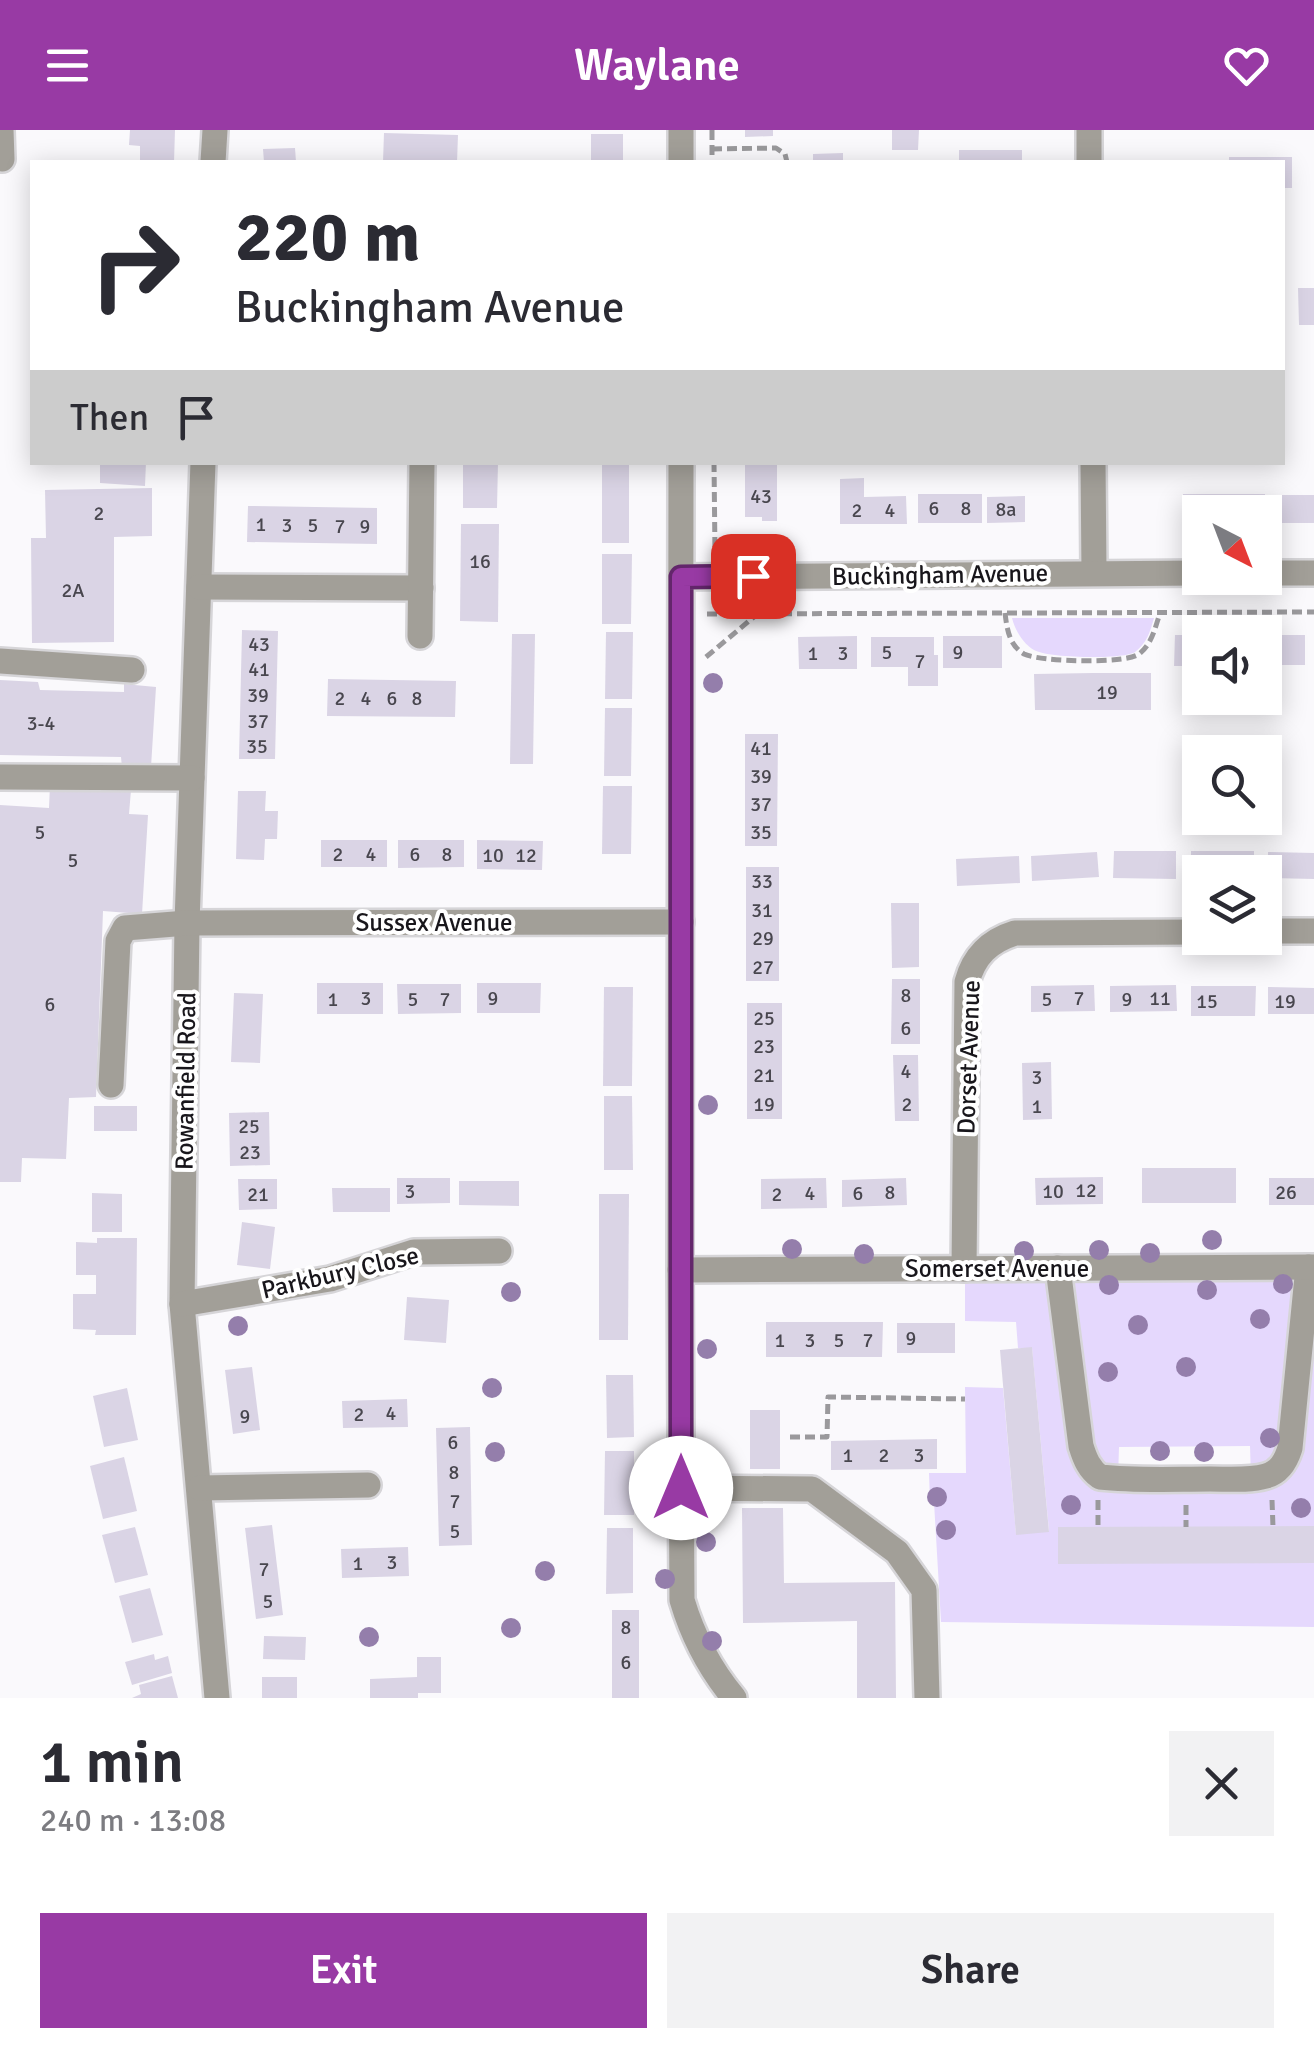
<!DOCTYPE html>
<meta charset="utf-8">
<style>
:root{--surface:#fff;--page:#f2f2f3;--text:#2b2b33;--muted:#7c7c81;--accent:#983aa4}
body{margin:0;font-family:Signika,sans-serif;background:var(--page);color:var(--text);height:100vh;display:flex;flex-direction:column;font-size:38px;white-space:nowrap}
*{box-sizing:border-box;margin:0}
p{font-size:32px;color:var(--muted)}
.icon{flex:none;width:55px;height:55px;fill:none;stroke:currentColor;stroke-width:2;stroke-linecap:round;stroke-linejoin:round}
.map{position:relative;height:1568px;overflow:hidden}
.details{display:flex;flex-direction:column;background:var(--surface);flex:1}
.details>*{flex:none}
.hud{position:absolute;left:30px;top:30px;width:1255px;height:305px;border-radius:0px;box-shadow:0 5px 25px #0003;background:#fff;color:var(--text);overflow:hidden}
.needle{width:65px;rotate:138deg}
.fabs{position:absolute;left:1182px;top:365px;display:grid;gap:20px}
.fabs a{display:grid;place-items:center;width:100px;height:100px;border-radius:0px;background:var(--surface);box-shadow:0 5px 25px #0003;font-size:50px}
.pin{position:absolute;display:grid;place-items:center;width:85px;height:85px;color:#fff;margin:-42px;border-radius:20px;box-shadow:0 5px 15px #0006}
.me{position:absolute;width:110px;margin:-55px;rotate:0deg;stroke-linejoin:round;filter:drop-shadow(0 0 8px #0008)}
.turn{display:flex;align-items:center;gap:35px;height:210px;padding:0 40px;font-size:45px}
.turn .icon{width:130px;height:130px;stroke-width:2.5}
.turn b{display:block;font-size:70px;line-height:85px}
.then{display:flex;align-items:center;height:95px;padding:0 40px;background:#0003;gap:20px;font-size:38px}
.round{display:grid;place-items:center;flex:none;width:105px;height:105px;border-radius:0px;background:var(--page)}
.overview{display:flex;align-items:center;justify-content:space-between;height:170px;padding:0 40px}
h1{font-size:60px;font-weight:600;line-height:75px}
.button{display:flex;gap:20px;margin-top:auto;padding:20px 40px}
.button a{flex:1;height:115px;border-radius:0px;background:var(--accent);color:#fff;font-size:40px;font-weight:600;line-height:115px;text-align:center}
.button a+a{background:var(--page);color:var(--text)}
header{display:flex;justify-content:space-between;align-items:center;height:130px;padding:0 40px;background:var(--accent);color:#fff;font-size:45px;font-weight:600}
.map>svg:first-child{display:block}
.green{fill:#e5d8fd;fill-rule:evenodd}
.building{fill:#dad4e5}
.lines{fill:none;stroke-linecap:round;stroke-linejoin:round}
.minor-casing{stroke:#d6d5d8;stroke-width:30}
.path{stroke:#9a999c;stroke-width:5;stroke-dasharray:10 5;stroke-linecap:butt}
.minor{stroke:#a29f98;stroke-width:25}
.tree{fill:#947eab}
.route-casing{stroke:#63266b;stroke-width:25}
.route{stroke:#983aa4;stroke-width:18}
.labels{text-anchor:middle;stroke-width:8;stroke-linejoin:round;paint-order:stroke}
.number-label{font-size:20px;fill:#48464e}
.street-label{font-size:25px;fill:#18161b;stroke:#fff}
</style>
<header><svg class="icon" aria-label="menu" viewBox="0 0 24 24"><path d="M4 6h16M4 12h16M4 18h16"/></svg>Waylane<svg class="icon" aria-label="heart" viewBox="0 0 24 24"><path d="M12 20l-8-8c-3-5 5-10 8-4 3-6 11-1 8 4z"/></svg></header>
<div class="map">
<svg width="1314" height="1568" viewBox="0 0 1314 1568">
<rect width="100%" height="100%" fill="#faf9fc"/>
<g class="green">
<path d="M 1012,488 L 1154,488 C 1150,502 1147,513 1135,522 C 1123,530 1047,528 1034,520 C 1023,514 1015,500 1012,488 Z"/>
<path d="M 1314,1137 L 1314,1396 L 1058,1433 L 1314,1433 L 1314,1497 L 941,1492 L 934,1372 L 930,1372 L 929,1343 L 966,1343 L 965,1257 L 1003,1258 L 1016,1404 L 1049,1401 L 1032,1218 L 1018,1218 L 1016,1192 L 965,1191 L 965,1139 ZM 1250,1316 L 1251,1348 L 1118,1348 L 1119,1317 Z"/>
</g>
<g class="building">
<polygon points="130,0 175,0 174,32 140,32 140,16 129,15"/>
<polygon points="745,0 773,0 773,6 745,7"/>
<polygon points="892,0 919,0 918,20 892,20"/>
<polygon points="384,3 458,5 457,32 383,32"/>
<rect x="591" y="4" width="32" height="28"/>
<polygon points="295,18 296,32 264,32 263,19"/>
<rect x="959" y="20" width="63" height="12"/>
<polygon points="843,23 843,32 813,32 813,24"/>
<polygon points="1229,27 1292,27 1292,58 1282,58 1282,32 1229,32"/>
<polygon points="1298,158 1314,158 1314,195 1299,195"/>
<polygon points="100,332 146,332 145,356 100,353"/>
<polygon points="463,332 498,332 497,378 463,378"/>
<rect x="602" y="332" width="27" height="81"/>
<polygon points="745,332 777,332 777,391 762,391 762,387 745,387"/>
<polygon points="864,348 864,367 906,366 907,394 840,394 840,349"/>
<polygon points="152,358 152,406 114,407 114,512 32,513 31,408 46,408 45,360"/>
<rect x="918" y="364" width="64" height="29"/>
<polygon points="1183,364 1265,364 1265,382 1200,382 1200,396 1183,396"/>
<rect x="1277" y="365" width="37" height="28"/>
<polygon points="1025,366 1025,392 987,393 987,367"/>
<polygon points="248,376 377,378 377,414 247,412"/>
<polygon points="461,394 499,394 498,492 460,491"/>
<polygon points="602,424 632,424 631,494 602,494"/>
<polygon points="242,500 278,501 275,629 239,629"/>
<polygon points="606,502 633,502 632,569 605,569"/>
<polygon points="512,504 535,504 533,634 510,634"/>
<polygon points="1175,505 1200,505 1200,536 1174,536"/>
<rect x="1265" y="505" width="40" height="30"/>
<polygon points="857,506 857,539 799,539 798,507"/>
<rect x="943" y="506" width="59" height="32"/>
<polygon points="871,507 934,507 934,525 938,525 938,556 908,556 908,537 871,537"/>
<polygon points="1093,543 1151,543 1151,580 1035,580 1034,544"/>
<polygon points="328,549 456,551 455,587 327,586"/>
<polygon points="0,550 38,552 40,560 124,562 124,554 156,557 151,637 122,637 121,627 0,625"/>
<polygon points="605,578 632,578 631,646 604,646"/>
<polygon points="745,604 778,604 777,716 745,716"/>
<polygon points="50,655 131,660 129,684 148,685 142,784 103,781 96,967 69,968 66,1029 22,1028 21,1052 0,1052 0,675 49,678"/>
<polygon points="603,656 632,656 631,724 602,724"/>
<polygon points="238,661 266,661 265,681 278,681 277,709 265,709 264,730 236,729"/>
<rect x="321" y="710" width="66" height="27"/>
<polygon points="398,710 464,710 464,737 398,738"/>
<polygon points="477,710 543,711 542,740 477,739"/>
<polygon points="1114,721 1176,721 1176,749 1113,748"/>
<polygon points="1191,721 1254,721 1254,742 1200,742 1200,748 1191,748"/>
<polygon points="1097,722 1099,747 1032,751 1031,726"/>
<polygon points="1268,722 1314,723 1314,749 1268,748"/>
<polygon points="1019,726 1020,753 957,756 956,729"/>
<rect x="746" y="737" width="33" height="114"/>
<polygon points="891,773 919,773 919,837 892,838"/>
<polygon points="892,849 920,849 920,914 891,914"/>
<rect x="317" y="853" width="66" height="31"/>
<polygon points="477,853 541,853 540,883 477,883"/>
<polygon points="397,854 461,854 461,883 398,884"/>
<polygon points="1094,855 1095,881 1031,882 1031,856"/>
<polygon points="1176,855 1177,881 1110,882 1110,856"/>
<polygon points="1191,856 1256,856 1255,886 1191,886"/>
<polygon points="604,857 633,857 632,956 603,956"/>
<polygon points="1268,857 1314,858 1314,884 1268,884"/>
<polygon points="234,863 263,864 260,933 231,932"/>
<rect x="747" y="873" width="35" height="116"/>
<polygon points="893,925 918,925 919,991 895,991"/>
<polygon points="1051,932 1052,989 1023,990 1022,933"/>
<polygon points="604,966 632,966 633,1040 604,1040"/>
<rect x="94" y="976" width="43" height="25"/>
<polygon points="269,982 270,1035 230,1036 229,983"/>
<rect x="1142" y="1038" width="94" height="35"/>
<polygon points="1103,1047 1103,1074 1036,1075 1035,1048"/>
<polygon points="397,1048 450,1048 450,1073 397,1074"/>
<polygon points="826,1048 827,1078 761,1079 761,1049"/>
<polygon points="906,1048 907,1075 842,1077 842,1050"/>
<rect x="1269" y="1048" width="45" height="27"/>
<polygon points="238,1049 277,1049 277,1079 239,1080"/>
<polygon points="459,1051 519,1051 519,1076 459,1075"/>
<polygon points="332,1058 390,1058 390,1082 333,1082"/>
<polygon points="92,1063 122,1064 122,1102 92,1102"/>
<polygon points="599,1064 629,1064 628,1210 599,1210"/>
<polygon points="242,1092 275,1097 270,1139 237,1135"/>
<polygon points="97,1108 137,1108 136,1205 95,1205 96,1200 73,1199 73,1164 96,1164 96,1145 76,1145 76,1112 97,1113"/>
<polygon points="407,1167 449,1170 446,1213 404,1210"/>
<polygon points="766,1192 883,1192 882,1227 766,1227"/>
<rect x="897" y="1193" width="58" height="30"/>
<polygon points="1032,1217 1049,1402 1016,1405 1000,1220"/>
<polygon points="252,1237 260,1300 233,1304 225,1240"/>
<polygon points="606,1245 633,1245 634,1307 607,1308"/>
<polygon points="127,1258 138,1310 104,1317 93,1266"/>
<polygon points="407,1269 408,1297 343,1298 342,1271"/>
<rect x="750" y="1280" width="30" height="59"/>
<polygon points="470,1297 472,1415 439,1416 436,1298"/>
<polygon points="937,1309 937,1339 831,1340 831,1311"/>
<polygon points="605,1321 634,1321 634,1385 604,1385"/>
<polygon points="124,1327 137,1381 103,1389 90,1336"/>
<polygon points="742,1378 783,1378 784,1453 895,1452 896,1568 857,1568 857,1491 743,1493"/>
<polygon points="272,1395 283,1485 256,1489 245,1398"/>
<polygon points="1314,1396 1314,1433 1058,1434 1058,1397"/>
<polygon points="135,1397 148,1445 115,1453 102,1405"/>
<polygon points="607,1398 633,1398 633,1463 606,1464"/>
<polygon points="408,1417 409,1446 342,1448 341,1419"/>
<polygon points="150,1458 163,1505 132,1513 119,1466"/>
<rect x="612" y="1480" width="27" height="88"/>
<polygon points="264,1506 306,1507 305,1530 263,1529"/>
<polygon points="154,1524 155,1530 168,1526 172,1543 132,1555 125,1532"/>
<polygon points="417,1527 441,1527 441,1563 418,1563 418,1568 370,1568 370,1549 417,1547"/>
<polygon points="172,1546 178,1568 132,1568 141,1564 139,1555"/>
<rect x="262" y="1547" width="35" height="21"/>
</g>
<g class="lines">
<defs>
<g id="minor">
<polyline points="1,0 2,29"/>
<polyline points="681,0 681,32"/>
<polyline points="1089,0 1089,32"/>
<polyline points="213,32 215,0"/>
<polyline points="203,332 187,793 182,1174 217,1568"/>
<path d="M 681,332 L 680,1140 L 682,1470 C 693,1507 709,1538 734,1568"/>
<polyline points="1093,332 1094,442"/>
<polyline points="1265,443 1314,443"/>
<polyline points="681,447 1200,443"/>
<polyline points="199,457 421,458"/>
<polyline points="420,506 422,332"/>
<polyline points="0,531 132,540"/>
<polyline points="0,647 192,648"/>
<polyline points="1265,801 1314,801"/>
<polyline points="111,955 118,811 125,798 187,793 681,792"/>
<path d="M 1058,1138 L 1081,1316 C 1085,1329 1089,1339 1100,1347 C 1136,1351 1174,1349 1210,1349 C 1228,1349 1249,1351 1266,1346 C 1280,1342 1286,1331 1290,1318 L 1308,1137"/>
<path d="M 964,1139 L 967,852 C 974,826 989,811 1015,803 L 1200,802"/>
<polyline points="680,1140 1314,1137"/>
<polyline points="182,1174 330,1149 414,1122 499,1121"/>
<polyline points="200,1358 368,1355"/>
<polyline points="681,1358 812,1359 897,1422 924,1460 927,1568"/>
</g>
</defs>
<use href="#minor" class="minor-casing"/>
<g class="path">
<polyline points="712,0 712,32"/>
<polyline points="712,19 776,18 785,24 787,32"/>
<polyline points="714,332 715,424"/>
<path d="M 1005,483 C 1007,499 1009,515 1024,524 C 1040,532 1126,534 1139,524 C 1152,514 1155,498 1160,483"/>
<polyline points="707,484 1314,482"/>
<polyline points="706,527 755,486"/>
<polyline points="790,1307 827,1307 828,1267 965,1269"/>
<polyline points="1098,1370 1098,1397"/>
<polyline points="1272,1370 1273,1397"/>
<polyline points="1186,1375 1186,1397"/>
</g>
<use href="#minor" class="minor"/>
</g>
<g class="tree">
<circle cx="713" cy="553" r="10"/>
<circle cx="708" cy="975" r="10"/>
<circle cx="1212" cy="1110" r="10"/>
<circle cx="792" cy="1119" r="10"/>
<circle cx="1099" cy="1120" r="10"/>
<circle cx="1024" cy="1121" r="10"/>
<circle cx="1150" cy="1123" r="10"/>
<circle cx="864" cy="1124" r="10"/>
<circle cx="1283" cy="1154" r="10"/>
<circle cx="1109" cy="1155" r="10"/>
<circle cx="1207" cy="1160" r="10"/>
<circle cx="511" cy="1162" r="10"/>
<circle cx="1260" cy="1189" r="10"/>
<circle cx="1138" cy="1195" r="10"/>
<circle cx="238" cy="1196" r="10"/>
<circle cx="707" cy="1219" r="10"/>
<circle cx="1186" cy="1237" r="10"/>
<circle cx="1108" cy="1242" r="10"/>
<circle cx="492" cy="1258" r="10"/>
<circle cx="1270" cy="1308" r="10"/>
<circle cx="1160" cy="1321" r="10"/>
<circle cx="495" cy="1322" r="10"/>
<circle cx="1204" cy="1322" r="10"/>
<circle cx="937" cy="1367" r="10"/>
<circle cx="1071" cy="1375" r="10"/>
<circle cx="1301" cy="1378" r="10"/>
<circle cx="946" cy="1400" r="10"/>
<circle cx="706" cy="1412" r="10"/>
<circle cx="545" cy="1441" r="10"/>
<circle cx="665" cy="1449" r="10"/>
<circle cx="511" cy="1498" r="10"/>
<circle cx="369" cy="1507" r="10"/>
<circle cx="712" cy="1511" r="10"/>
</g>
<g class="lines">
<defs>
<polyline id="route" points="681,1358 681,447 753,446"/>
</defs>
<use href="#route" class="route-casing"/>
<use href="#route" class="route"/>
</g>
<g class="labels">
<g class="number-label">
<text x="761" y="373">43</text>
<text x="934" y="385">6</text>
<text x="966" y="385">8</text>
<text x="1006" y="386">8a</text>
<text x="857" y="387">2</text>
<text x="890" y="387">4</text>
<text x="99" y="390">2</text>
<text x="261" y="401">1</text>
<text x="287" y="402">3</text>
<text x="313" y="402">5</text>
<text x="340" y="403">7</text>
<text x="365" y="403">9</text>
<text x="480" y="438">16</text>
<text x="73" y="467">2A</text>
<text x="259" y="521">43</text>
<text x="887" y="529">5</text>
<text x="958" y="529">9</text>
<text x="813" y="530">1</text>
<text x="843" y="530">3</text>
<text x="920" y="538">7</text>
<text x="259" y="546">41</text>
<text x="1107" y="569">19</text>
<text x="258" y="572">39</text>
<text x="340" y="575">2</text>
<text x="366" y="575">4</text>
<text x="392" y="575">6</text>
<text x="417" y="575">8</text>
<text x="258" y="598">37</text>
<text x="41" y="600">3-4</text>
<text x="257" y="623">35</text>
<text x="761" y="625">41</text>
<text x="761" y="653">39</text>
<text x="761" y="681">37</text>
<text x="40" y="709">5</text>
<text x="761" y="709">35</text>
<text x="338" y="731">2</text>
<text x="371" y="731">4</text>
<text x="415" y="731">6</text>
<text x="447" y="731">8</text>
<text x="493" y="732">10</text>
<text x="526" y="732">12</text>
<text x="73" y="737">5</text>
<text x="762" y="758">33</text>
<text x="762" y="787">31</text>
<text x="763" y="815">29</text>
<text x="763" y="844">27</text>
<text x="906" y="872">8</text>
<text x="366" y="875">3</text>
<text x="493" y="875">9</text>
<text x="1079" y="875">7</text>
<text x="1160" y="875">11</text>
<text x="333" y="876">1</text>
<text x="413" y="876">5</text>
<text x="445" y="876">7</text>
<text x="1047" y="876">5</text>
<text x="1127" y="876">9</text>
<text x="1207" y="878">15</text>
<text x="1285" y="878">19</text>
<text x="50" y="881">6</text>
<text x="764" y="895">25</text>
<text x="906" y="905">6</text>
<text x="764" y="923">23</text>
<text x="906" y="948">4</text>
<text x="764" y="952">21</text>
<text x="1037" y="954">3</text>
<text x="764" y="981">19</text>
<text x="907" y="981">2</text>
<text x="1037" y="983">1</text>
<text x="249" y="1003">25</text>
<text x="250" y="1029">23</text>
<text x="1086" y="1067">12</text>
<text x="410" y="1068">3</text>
<text x="1053" y="1068">10</text>
<text x="890" y="1069">8</text>
<text x="1286" y="1069">26</text>
<text x="810" y="1070">4</text>
<text x="858" y="1070">6</text>
<text x="258" y="1071">21</text>
<text x="777" y="1071">2</text>
<text x="911" y="1215">9</text>
<text x="780" y="1217">1</text>
<text x="810" y="1217">3</text>
<text x="839" y="1217">5</text>
<text x="868" y="1217">7</text>
<text x="391" y="1290">4</text>
<text x="359" y="1291">2</text>
<text x="245" y="1293">9</text>
<text x="453" y="1319">6</text>
<text x="848" y="1332">1</text>
<text x="884" y="1332">2</text>
<text x="919" y="1332">3</text>
<text x="454" y="1349">8</text>
<text x="455" y="1378">7</text>
<text x="455" y="1408">5</text>
<text x="392" y="1439">3</text>
<text x="358" y="1440">1</text>
<text x="264" y="1446">7</text>
<text x="268" y="1478">5</text>
<text x="626" y="1504">8</text>
<text x="626" y="1539">6</text>
</g>
<g class="street-label">
<text transform="translate(940 444) rotate(-1)" y="9">Buckingham Avenue</text>
<text x="434" y="801">Sussex Avenue</text>
<text transform="translate(968 927) rotate(-88)" y="9">Dorset Avenue</text>
<text transform="translate(185 951) rotate(-89)" y="9">Rowanfield Road</text>
<text x="997" y="1147">Somerset Avenue</text>
<text transform="translate(340 1142) rotate(-13)" y="9">Parkbury Close</text>
</g>
</g>
</svg>
<div class="fabs">
<a><svg class="needle" viewBox="-14 -14 28 28"><path d="M0-13l5 13h-10z" fill="#e53935"/><path d="M0 13l5-13h-10z" fill="#7c7c81"/></svg></a>
<a><svg class="icon" aria-label="sound" viewBox="0 0 24 24"><path d="M4 9h4l5-4v14l-5-4H4zM17 9q2 3 0 6"/></svg></a>
<a><svg class="icon" aria-label="search" viewBox="0 0 24 24"><circle cx="10" cy="10" r="6"/><path d="M15 15l6 6"/></svg></a>
<a><svg class="icon" aria-label="layers" viewBox="0 0 24 24"><path d="M12 4l9 5-9 5-9-5zM3 14l9 5 9-5"/></svg></a>
</div>
<div class="pin" style="left:753px;top:446px;background:#d93025"><svg class="icon" aria-label="arrive" viewBox="0 0 24 24"><path d="M6 21V4h12l-3 4 3 4H6"/></svg></div>
<svg class="me" style="left:681px;top:1358px" viewBox="-20 -20 40 40"><circle r="19" fill="#fff"/><path d="M0-13L10 11 0 6-10 11z" fill="#983aa4"/></svg>
<div class="hud">
<div class="turn"><svg class="icon" aria-label="right" viewBox="0 0 24 24"><path d="M7 20v-9h11M14 6l5 5-5 5"/></svg><div><b>220 m</b>Buckingham Avenue</div></div>
<div class="then">Then<svg class="icon" aria-label="arrive" viewBox="0 0 24 24"><path d="M6 21V4h12l-3 4 3 4H6"/></svg></div>
</div>
</div>
<section class="details">
<div class="overview"><div><h1>1 min</h1><p>240 m · 13:08</p></div><a class="round"><svg class="icon" aria-label="close" viewBox="0 0 24 24"><path d="M6 6l12 12M18 6L6 18"/></svg></a></div>
<div class="button"><a>Exit</a><a>Share</a></div>
</section>
